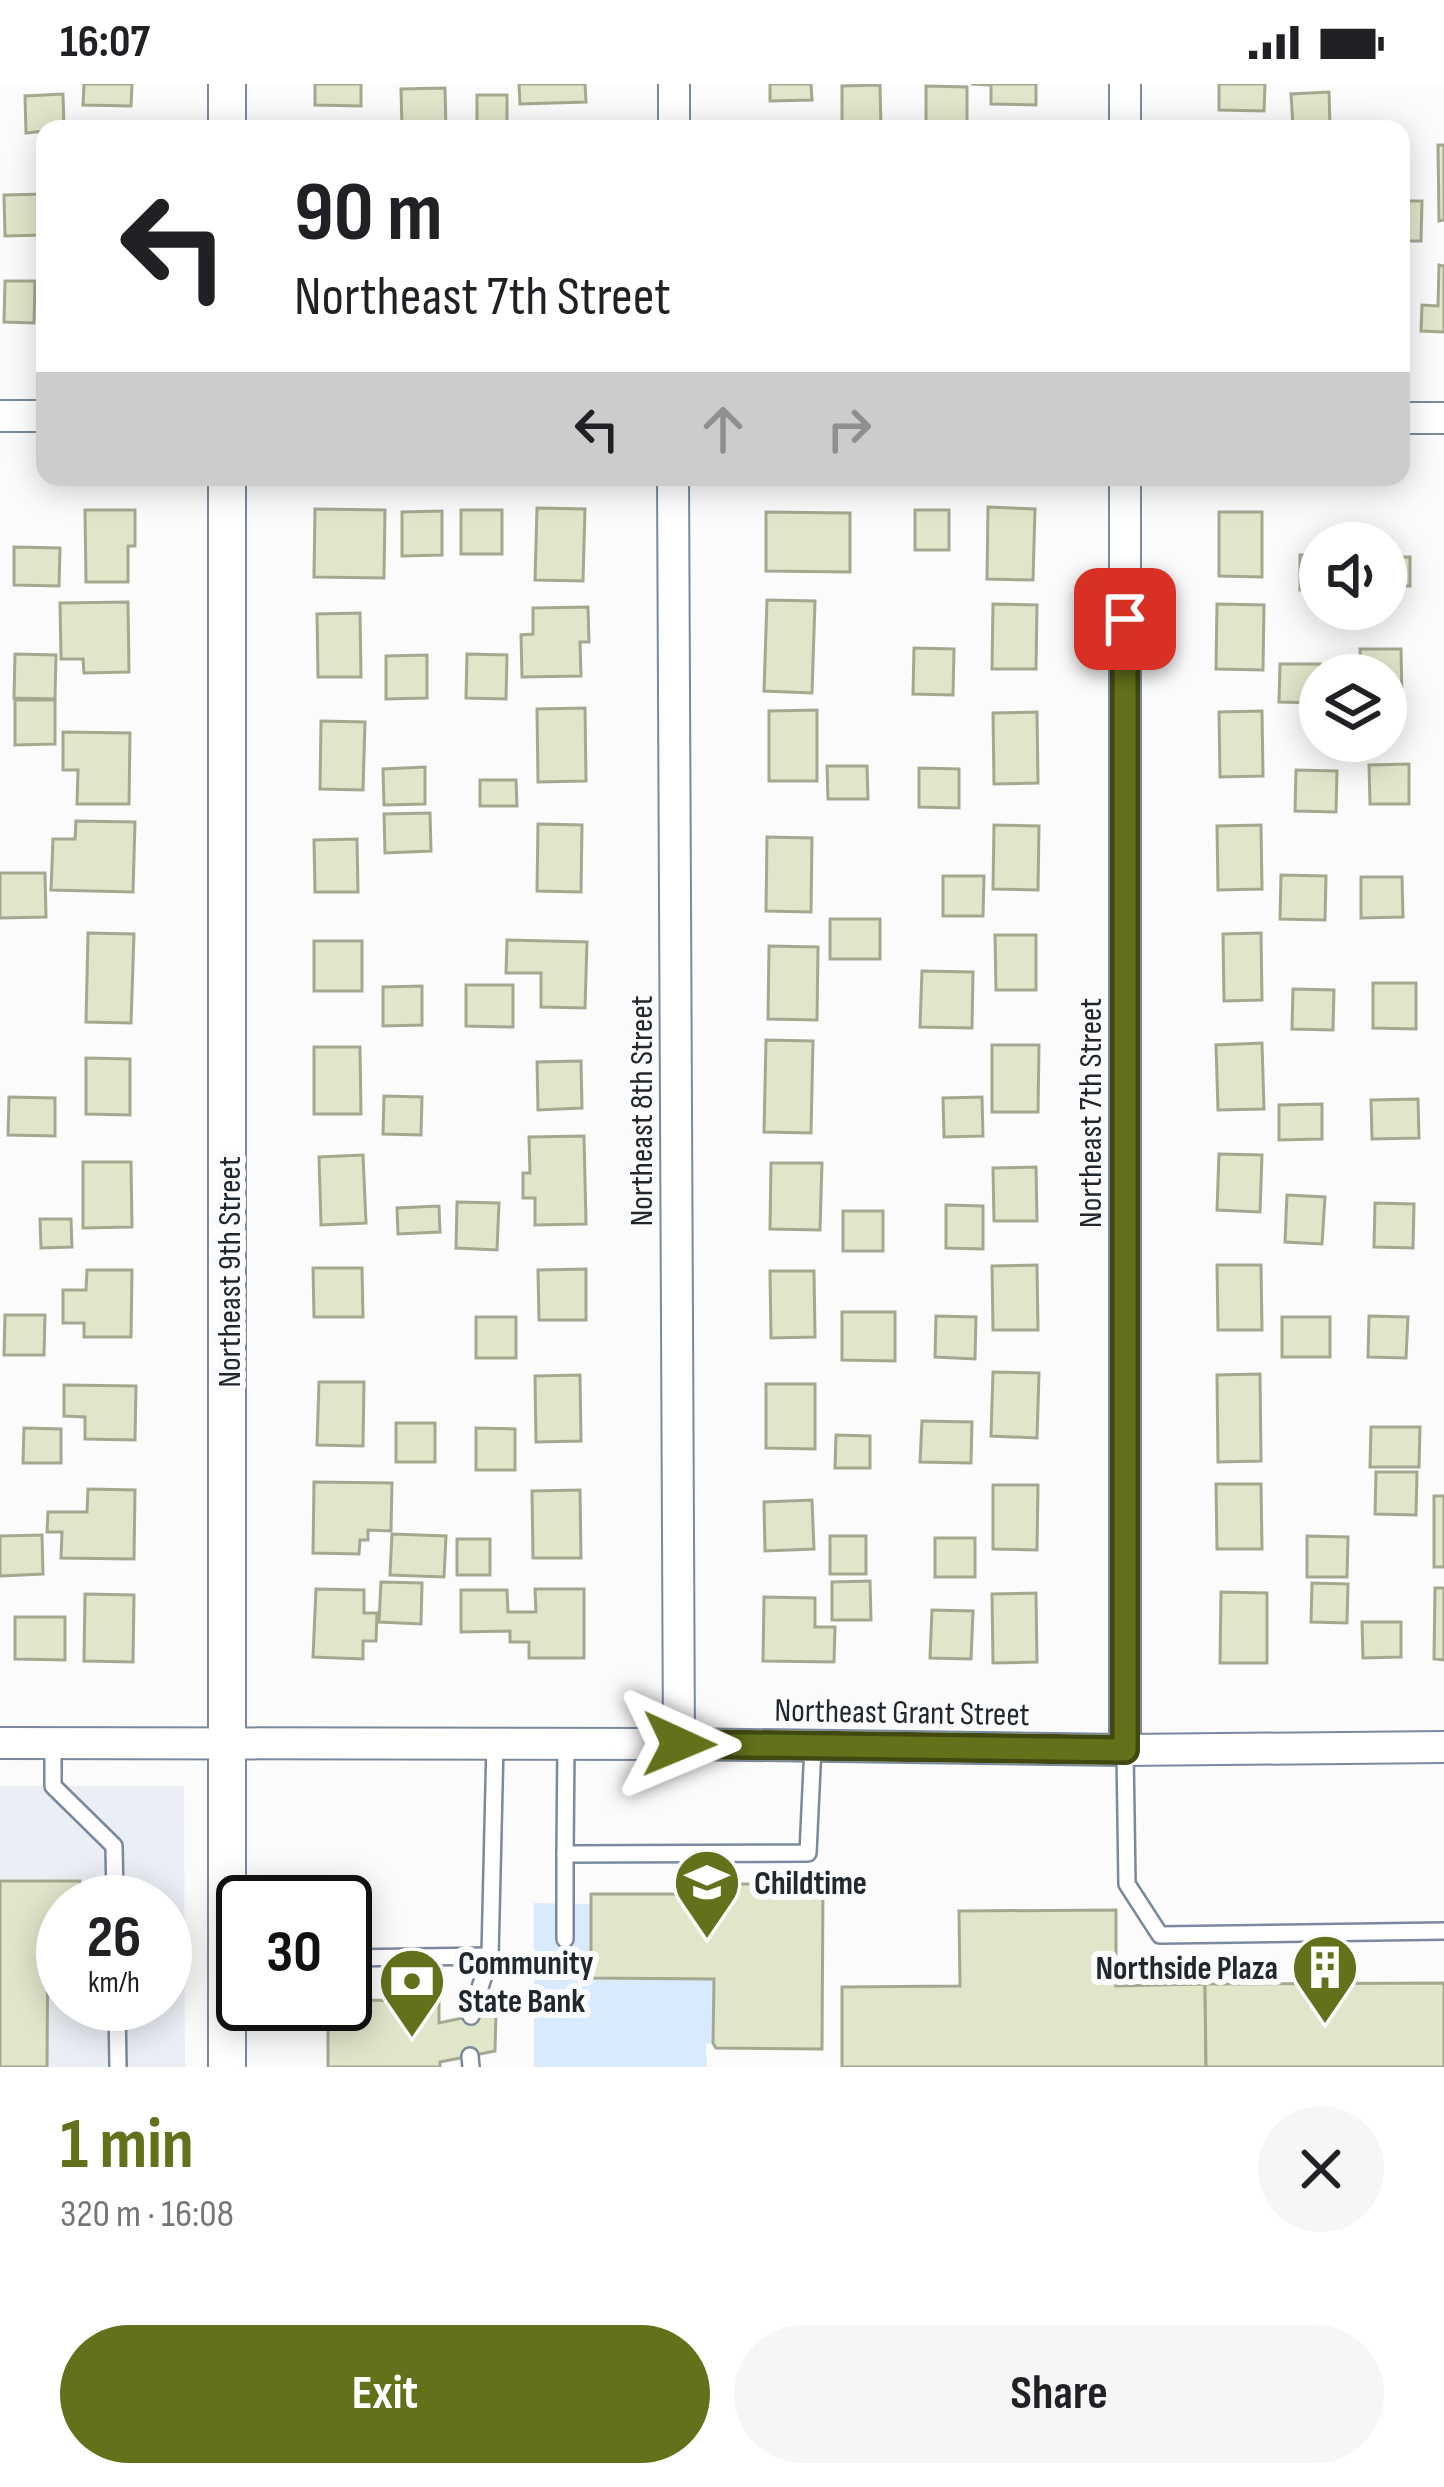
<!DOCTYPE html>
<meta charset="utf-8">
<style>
:root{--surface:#fff;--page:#f6f6f6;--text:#202124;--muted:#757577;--accent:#64701a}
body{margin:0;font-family:"Sofia Sans Condensed",sans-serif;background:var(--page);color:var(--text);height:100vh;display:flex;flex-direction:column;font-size:45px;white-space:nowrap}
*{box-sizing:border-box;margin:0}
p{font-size:39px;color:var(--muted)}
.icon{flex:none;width:66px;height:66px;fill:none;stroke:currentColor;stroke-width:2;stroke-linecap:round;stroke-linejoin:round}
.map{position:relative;height:1983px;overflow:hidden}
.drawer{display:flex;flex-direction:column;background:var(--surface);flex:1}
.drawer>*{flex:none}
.guide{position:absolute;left:36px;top:36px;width:1374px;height:366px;border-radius:24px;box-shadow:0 6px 30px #0003;background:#fff;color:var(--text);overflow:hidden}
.controls{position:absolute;left:1299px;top:438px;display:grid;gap:24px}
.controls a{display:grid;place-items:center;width:108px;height:108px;border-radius:50%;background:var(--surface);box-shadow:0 6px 30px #0003;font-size:60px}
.speed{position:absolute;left:36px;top:1791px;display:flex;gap:24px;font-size:60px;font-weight:700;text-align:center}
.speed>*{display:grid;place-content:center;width:156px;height:156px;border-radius:50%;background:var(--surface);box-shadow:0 6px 30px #0003;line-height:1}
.speed small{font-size:30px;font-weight:400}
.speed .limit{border:6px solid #111;border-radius:18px;background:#fff;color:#111}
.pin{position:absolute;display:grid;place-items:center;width:102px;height:102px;color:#fff;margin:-51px;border-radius:24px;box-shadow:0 6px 18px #0006}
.me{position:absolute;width:132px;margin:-66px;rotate:91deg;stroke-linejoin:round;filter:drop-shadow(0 0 9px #0008)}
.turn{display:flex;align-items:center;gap:42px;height:252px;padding:0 60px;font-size:54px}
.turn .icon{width:156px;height:156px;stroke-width:2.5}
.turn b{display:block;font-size:84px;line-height:102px}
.lanes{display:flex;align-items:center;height:114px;padding:0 60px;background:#0003;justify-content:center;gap:60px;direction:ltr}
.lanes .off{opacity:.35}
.round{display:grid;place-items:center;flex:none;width:126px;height:126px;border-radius:63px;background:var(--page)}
.headline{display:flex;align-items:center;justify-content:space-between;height:204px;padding:0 60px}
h1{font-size:72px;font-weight:700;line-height:90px;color:var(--accent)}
.button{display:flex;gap:24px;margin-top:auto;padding:24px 60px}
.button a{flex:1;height:138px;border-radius:72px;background:var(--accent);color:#fff;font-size:48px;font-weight:700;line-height:138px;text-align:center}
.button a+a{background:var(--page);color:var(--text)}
.status{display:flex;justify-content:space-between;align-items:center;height:84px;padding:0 60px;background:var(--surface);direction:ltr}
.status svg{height:33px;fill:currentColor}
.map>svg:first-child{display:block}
.built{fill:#ebeff5;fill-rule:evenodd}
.green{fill:#daeafd}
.building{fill:#dfe6ca;stroke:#a3a98e;stroke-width:3}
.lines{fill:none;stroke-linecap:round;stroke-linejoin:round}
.service-casing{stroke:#798a9f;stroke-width:20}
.minor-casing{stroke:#798a9f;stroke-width:34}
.tertiary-casing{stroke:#798a9f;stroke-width:40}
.service{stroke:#fff;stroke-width:15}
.minor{stroke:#fff;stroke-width:30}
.tertiary{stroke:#fff;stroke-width:36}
.route-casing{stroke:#414911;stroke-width:30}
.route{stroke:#64701a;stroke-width:21}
.labels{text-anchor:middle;stroke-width:12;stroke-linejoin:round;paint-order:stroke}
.street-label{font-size:33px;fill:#20272f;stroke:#fbfbfb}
.poi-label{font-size:33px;font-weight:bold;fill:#20272f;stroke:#fbfbfb;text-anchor:start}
</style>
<div class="status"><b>16:07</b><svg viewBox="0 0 49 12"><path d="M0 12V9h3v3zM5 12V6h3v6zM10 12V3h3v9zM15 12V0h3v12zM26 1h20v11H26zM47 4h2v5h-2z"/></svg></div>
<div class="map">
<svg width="1444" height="1983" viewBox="0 0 1444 1983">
<rect width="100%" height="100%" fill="#fbfbfb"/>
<path class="built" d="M 0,1702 L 184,1702 L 185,1983 L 0,1983 ZM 63,1818 L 165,1818 L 165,1920 L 63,1920 Z"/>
<polygon class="green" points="534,1819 591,1820 592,1894 714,1895 713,1959 706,1960 707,1983 534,1983"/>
<g class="building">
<polygon points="84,0 132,0 131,22 83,21"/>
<polygon points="315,0 361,0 361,22 315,21"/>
<polygon points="519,0 585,0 586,18 520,20"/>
<polygon points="770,0 811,0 812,16 770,17"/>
<polygon points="971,0 1036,0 1036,21 991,20 991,1"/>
<polygon points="1219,0 1265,0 1264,27 1219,26"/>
<polygon points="880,1 881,45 842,45 842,2"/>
<polygon points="926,2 967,3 967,45 926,45"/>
<polygon points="445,4 446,45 402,45 401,5"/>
<polygon points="1329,8 1330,42 1293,43 1291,10"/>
<polygon points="63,10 64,45 26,49 25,12"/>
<rect x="477" y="11" width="30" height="34"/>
<polygon points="1438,61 1444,61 1444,136 1439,137"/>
<polygon points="45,110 45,151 5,152 4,111"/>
<polygon points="1401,117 1422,117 1421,157 1401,157"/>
<polygon points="1439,181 1444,182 1444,248 1421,247 1422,221 1438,222"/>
<polygon points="5,197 35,197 34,239 4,238"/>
<polygon points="988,423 1035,425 1033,496 987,495"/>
<polygon points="537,424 585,425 583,497 535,496"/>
<polygon points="315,425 385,426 384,494 314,493"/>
<polygon points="85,426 135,426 135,462 128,462 128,498 86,498"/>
<rect x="461" y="426" width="41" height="44"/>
<rect x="915" y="426" width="34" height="40"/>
<polygon points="442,427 442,471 402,472 402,428"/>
<polygon points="766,428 850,429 850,488 766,487"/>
<polygon points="1219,428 1262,428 1262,493 1219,492"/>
<polygon points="14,463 60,464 59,502 14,501"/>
<polygon points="1300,471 1320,471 1320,507 1300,506"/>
<rect x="1386" y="473" width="24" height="29"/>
<polygon points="767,516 815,517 812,609 764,607"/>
<polygon points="128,518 129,588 84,589 83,575 61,575 60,519"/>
<polygon points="993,520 1037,521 1036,585 992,585"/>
<polygon points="1217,520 1264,521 1263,586 1216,585"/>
<polygon points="588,523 589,558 580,558 581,592 522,593 521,551 533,550 533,524"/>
<polygon points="360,529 361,593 318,593 317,530"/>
<polygon points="914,564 954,565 953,611 913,610"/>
<polygon points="1360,565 1401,565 1402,616 1386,616 1386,591 1361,591"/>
<polygon points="15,570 56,571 55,615 14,614"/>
<polygon points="467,570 507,571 506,615 466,614"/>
<polygon points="427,571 427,614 386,615 386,572"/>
<polygon points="1280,580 1320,580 1319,619 1279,618"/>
<polygon points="15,616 55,616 55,660 15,661"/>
<polygon points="585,624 586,697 538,698 537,625"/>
<polygon points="817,626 817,697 769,697 769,627"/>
<polygon points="1262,627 1263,692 1220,693 1219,628"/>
<polygon points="1037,628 1038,699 994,700 993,629"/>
<polygon points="321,637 365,638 363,706 320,705"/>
<polygon points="63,648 130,649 129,720 77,720 78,686 63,686"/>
<polygon points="1409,680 1409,720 1370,720 1369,681"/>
<polygon points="827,682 867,682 868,715 828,715"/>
<polygon points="425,683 425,720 384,721 383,685"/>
<polygon points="919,684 959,685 959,724 919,723"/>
<polygon points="1296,686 1337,687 1336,728 1295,727"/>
<polygon points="480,696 516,696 517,722 480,722"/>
<polygon points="430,729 431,767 385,769 384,730"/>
<polygon points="76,737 135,738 133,808 51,806 53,755 75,755"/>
<polygon points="538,740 582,741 581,808 537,807"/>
<polygon points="994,741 1039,742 1038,806 993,805"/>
<polygon points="1261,741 1262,805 1218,806 1217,742"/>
<polygon points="767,753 812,754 811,828 766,827"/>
<polygon points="357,755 358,808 315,808 314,756"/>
<polygon points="0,789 45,789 46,833 0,834"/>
<polygon points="1281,791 1326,792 1325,836 1280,835"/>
<polygon points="943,792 984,792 983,832 943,832"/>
<polygon points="1361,793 1402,793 1403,833 1361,834"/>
<rect x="830" y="835" width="50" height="40"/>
<polygon points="88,849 134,850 131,939 86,938"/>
<polygon points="1261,849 1262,916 1224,917 1223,850"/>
<polygon points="995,851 1036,851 1036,906 996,906"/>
<polygon points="507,856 587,858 585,924 541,923 541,889 506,889"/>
<rect x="314" y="857" width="48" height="50"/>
<polygon points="769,862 818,863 817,936 768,935"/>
<polygon points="922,887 973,888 972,944 920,943"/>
<polygon points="1373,899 1416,899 1416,945 1373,944"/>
<polygon points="466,901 513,901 513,943 466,942"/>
<polygon points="422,902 422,941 383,942 383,903"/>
<polygon points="1293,905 1334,906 1333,946 1292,945"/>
<polygon points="766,956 813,957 811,1049 764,1048"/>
<polygon points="1262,959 1264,1025 1218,1026 1216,961"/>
<polygon points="992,961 1039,961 1038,1028 992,1028"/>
<polygon points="314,963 360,963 361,1030 314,1030"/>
<polygon points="86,974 130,975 130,1031 86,1030"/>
<polygon points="581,977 582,1024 538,1026 537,978"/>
<polygon points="384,1012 422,1013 421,1051 383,1050"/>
<polygon points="9,1013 55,1014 55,1052 8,1051"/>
<polygon points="982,1013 983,1052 944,1053 943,1014"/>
<polygon points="1418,1015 1419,1054 1372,1055 1371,1016"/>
<polygon points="1322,1020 1322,1055 1279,1056 1279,1021"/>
<polygon points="584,1052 586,1140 535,1141 535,1114 523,1114 523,1089 530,1089 529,1053"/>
<polygon points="1219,1070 1262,1071 1260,1128 1217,1126"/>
<polygon points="363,1071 366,1139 321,1141 319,1073"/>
<polygon points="83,1078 131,1078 132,1143 83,1144"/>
<polygon points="771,1079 822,1079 820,1146 770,1145"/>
<polygon points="1036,1083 1037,1137 994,1137 993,1084"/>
<polygon points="1287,1111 1325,1113 1322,1160 1285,1158"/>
<polygon points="457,1118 499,1119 497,1166 456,1164"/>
<polygon points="1375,1119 1414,1120 1413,1164 1374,1163"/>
<polygon points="946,1121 983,1122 983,1165 946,1164"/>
<polygon points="439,1122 440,1148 398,1150 397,1124"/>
<rect x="843" y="1127" width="40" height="40"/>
<polygon points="40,1135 71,1135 72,1163 41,1164"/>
<polygon points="1037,1181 1038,1246 993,1246 992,1182"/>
<polygon points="1217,1181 1261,1181 1262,1246 1218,1246"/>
<polygon points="313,1184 362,1184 363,1233 314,1233"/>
<polygon points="586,1185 586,1236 539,1236 538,1186"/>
<polygon points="87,1186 132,1186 131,1253 84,1253 84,1239 63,1239 63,1206 86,1206"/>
<polygon points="770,1187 814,1187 815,1253 771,1254"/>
<polygon points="842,1228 895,1228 895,1277 842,1276"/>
<polygon points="5,1231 45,1231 44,1271 4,1271"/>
<polygon points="936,1232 976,1233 975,1275 935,1273"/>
<polygon points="1369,1232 1408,1233 1406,1274 1368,1273"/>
<rect x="476" y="1233" width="40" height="41"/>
<rect x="1282" y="1233" width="48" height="40"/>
<polygon points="993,1288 1039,1289 1037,1354 991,1352"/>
<polygon points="1260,1290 1261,1377 1218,1378 1217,1291"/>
<polygon points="580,1291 581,1357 536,1358 535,1292"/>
<polygon points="319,1298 364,1298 363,1362 317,1361"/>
<polygon points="766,1300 815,1300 815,1365 766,1364"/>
<polygon points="64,1301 136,1302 135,1356 85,1355 85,1333 64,1332"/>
<polygon points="922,1337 972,1338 971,1379 920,1378"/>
<rect x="396" y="1339" width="39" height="39"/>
<polygon points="1371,1343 1420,1343 1419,1383 1370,1383"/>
<polygon points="24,1344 61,1345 61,1379 23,1379"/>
<polygon points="476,1344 515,1345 515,1386 476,1386"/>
<polygon points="836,1351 870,1352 870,1384 835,1384"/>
<polygon points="1376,1388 1417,1388 1416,1431 1375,1430"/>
<polygon points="314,1398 392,1399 391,1447 368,1446 368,1456 360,1456 359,1470 313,1469"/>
<polygon points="1216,1400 1261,1400 1262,1465 1217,1465"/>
<polygon points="993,1401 1038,1401 1037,1466 993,1465"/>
<polygon points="88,1405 135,1406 134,1475 61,1474 62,1448 47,1448 48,1428 87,1428"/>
<polygon points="580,1406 581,1474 533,1474 532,1407"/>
<rect x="1434" y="1412" width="10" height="71"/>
<polygon points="812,1416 814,1465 765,1467 764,1418"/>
<polygon points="392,1450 446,1452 444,1493 390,1491"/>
<polygon points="42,1451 43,1490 0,1492 0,1452"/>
<rect x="830" y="1452" width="36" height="38"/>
<polygon points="1307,1452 1348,1453 1347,1493 1307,1493"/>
<rect x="935" y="1454" width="40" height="39"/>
<rect x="457" y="1455" width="33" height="36"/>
<polygon points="870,1497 871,1536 832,1536 832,1498"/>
<polygon points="381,1498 422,1499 421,1540 379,1538"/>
<polygon points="1312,1499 1348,1500 1347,1539 1311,1538"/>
<polygon points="1435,1504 1444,1504 1444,1576 1434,1575"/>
<polygon points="316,1505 364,1506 364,1529 377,1529 376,1557 363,1557 363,1575 313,1573"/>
<polygon points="535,1505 584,1505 584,1574 529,1574 529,1558 510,1558 510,1547 461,1548 461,1506 507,1506 508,1528 536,1528"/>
<polygon points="1221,1508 1267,1509 1267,1579 1220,1579"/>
<polygon points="1036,1509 1037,1578 993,1579 992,1510"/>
<polygon points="85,1510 134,1511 133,1578 84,1577"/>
<polygon points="764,1513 815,1514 815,1543 835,1543 834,1578 763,1577"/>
<polygon points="932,1526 973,1527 971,1575 930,1574"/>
<polygon points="15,1533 65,1533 65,1576 15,1575"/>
<polygon points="1362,1538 1401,1538 1401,1573 1363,1574"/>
<polygon points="0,1797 80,1797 80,1818 63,1818 63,1836 48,1836 47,1983 0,1983"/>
<polygon points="712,1800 823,1800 822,1965 716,1964 713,1959 714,1895 591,1894 591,1810 712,1810"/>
<polygon points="1116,1826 1116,1902 1205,1900 1206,1983 842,1983 842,1903 960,1902 959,1827"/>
<polygon points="1444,1899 1444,1983 1206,1983 1205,1900"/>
<polygon points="351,1916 439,1917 439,1939 496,1927 495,1967 440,1978 440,1983 328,1983 328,1945 351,1945"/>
</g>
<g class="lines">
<defs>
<g id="service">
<polyline points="53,1659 53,1702 114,1762 115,1818"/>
<polyline points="566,1660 565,1770 808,1769 813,1662"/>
<polyline points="1125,1666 1127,1800 1160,1851 1444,1847"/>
<polyline points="565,1770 565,1855"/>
<polyline points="345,1874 490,1872"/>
<polyline points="117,1920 118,1983"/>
<polyline points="471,1932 490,1872 495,1660"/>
<polyline points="470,1972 471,1983"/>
</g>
<g id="minor">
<polyline points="674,45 674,0"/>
<polyline points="1125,45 1125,0"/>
<polyline points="0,332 45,332"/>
<polyline points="1401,334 1444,334"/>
<polyline points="673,393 679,1660"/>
<polyline points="1125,393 1125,1666"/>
<polyline points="0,1659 679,1660 1125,1666 1444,1663"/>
</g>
<g id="tertiary">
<polyline points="227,45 227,0"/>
<polyline points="227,393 227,1983"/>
</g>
</defs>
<use href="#service" class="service-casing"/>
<use href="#minor" class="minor-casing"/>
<use href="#tertiary" class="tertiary-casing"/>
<use href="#service" class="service"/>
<use href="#minor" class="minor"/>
<use href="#tertiary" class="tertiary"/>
</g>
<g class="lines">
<defs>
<polyline id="route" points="679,1660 1125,1666 1125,535"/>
</defs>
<use href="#route" class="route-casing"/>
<use href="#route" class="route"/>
</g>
<defs>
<symbol id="school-pin" viewBox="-11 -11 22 30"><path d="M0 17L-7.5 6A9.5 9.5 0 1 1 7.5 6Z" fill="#64701a" stroke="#fbfbfb"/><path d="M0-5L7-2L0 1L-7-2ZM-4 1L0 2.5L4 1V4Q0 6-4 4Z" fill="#fff"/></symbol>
<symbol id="building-pin" viewBox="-11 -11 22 30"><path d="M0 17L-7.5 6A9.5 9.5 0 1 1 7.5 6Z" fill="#64701a" stroke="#fbfbfb"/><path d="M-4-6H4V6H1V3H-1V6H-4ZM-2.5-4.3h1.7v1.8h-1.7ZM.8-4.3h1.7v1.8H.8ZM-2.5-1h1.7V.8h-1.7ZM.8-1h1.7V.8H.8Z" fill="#fff"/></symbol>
<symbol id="bank-pin" viewBox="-11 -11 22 30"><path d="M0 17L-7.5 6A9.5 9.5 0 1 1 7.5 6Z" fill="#64701a" stroke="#fbfbfb"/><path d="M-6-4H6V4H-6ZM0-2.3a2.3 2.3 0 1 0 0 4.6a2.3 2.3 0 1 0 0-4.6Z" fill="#fff"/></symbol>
</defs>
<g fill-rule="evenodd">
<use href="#school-pin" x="669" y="1760" width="76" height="104"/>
<use href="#building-pin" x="1287" y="1845" width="76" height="104"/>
<use href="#bank-pin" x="374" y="1859" width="76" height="104"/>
</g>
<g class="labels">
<g class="street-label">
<text transform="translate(640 1027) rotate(-90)" y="12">Northeast 8th Street</text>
<text transform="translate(1089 1029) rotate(-90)" y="12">Northeast 7th Street</text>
<text transform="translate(228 1188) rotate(-90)" y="12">Northeast 9th Street</text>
<text transform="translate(902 1627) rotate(1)" y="12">Northeast Grant Street</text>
</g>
<g class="poi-label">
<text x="754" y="1810">Childtime</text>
<text x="458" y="1890">Community<tspan x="458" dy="38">State Bank</tspan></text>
<text x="1278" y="1895" text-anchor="end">Northside Plaza</text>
</g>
</g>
</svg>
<div class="controls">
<a><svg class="icon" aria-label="sound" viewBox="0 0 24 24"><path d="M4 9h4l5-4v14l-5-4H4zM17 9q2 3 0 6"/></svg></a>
<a><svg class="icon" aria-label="layers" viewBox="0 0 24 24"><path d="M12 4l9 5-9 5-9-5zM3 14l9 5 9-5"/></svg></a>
</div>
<div class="speed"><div>26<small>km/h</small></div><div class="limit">30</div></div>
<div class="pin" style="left:1125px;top:535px;background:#d93025"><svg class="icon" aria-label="arrive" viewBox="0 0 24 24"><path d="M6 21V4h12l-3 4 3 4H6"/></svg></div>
<svg class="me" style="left:679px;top:1660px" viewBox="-20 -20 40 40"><path d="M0-17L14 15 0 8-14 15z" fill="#64701a" stroke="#fff" stroke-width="4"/></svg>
<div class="guide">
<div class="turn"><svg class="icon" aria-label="left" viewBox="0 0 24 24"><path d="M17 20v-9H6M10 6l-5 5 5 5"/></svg><div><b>90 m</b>Northeast 7th Street</div></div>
<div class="lanes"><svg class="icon" aria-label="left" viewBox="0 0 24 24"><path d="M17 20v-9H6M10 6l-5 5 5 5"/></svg><svg class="icon off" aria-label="ahead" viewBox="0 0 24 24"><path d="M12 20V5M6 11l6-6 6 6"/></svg><svg class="icon off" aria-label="right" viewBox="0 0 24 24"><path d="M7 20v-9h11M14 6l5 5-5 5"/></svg></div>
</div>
</div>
<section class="drawer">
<div class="headline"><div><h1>1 min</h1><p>320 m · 16:08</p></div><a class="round"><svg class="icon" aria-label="close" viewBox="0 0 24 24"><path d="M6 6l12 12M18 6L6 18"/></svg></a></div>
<div class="button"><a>Exit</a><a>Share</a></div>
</section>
